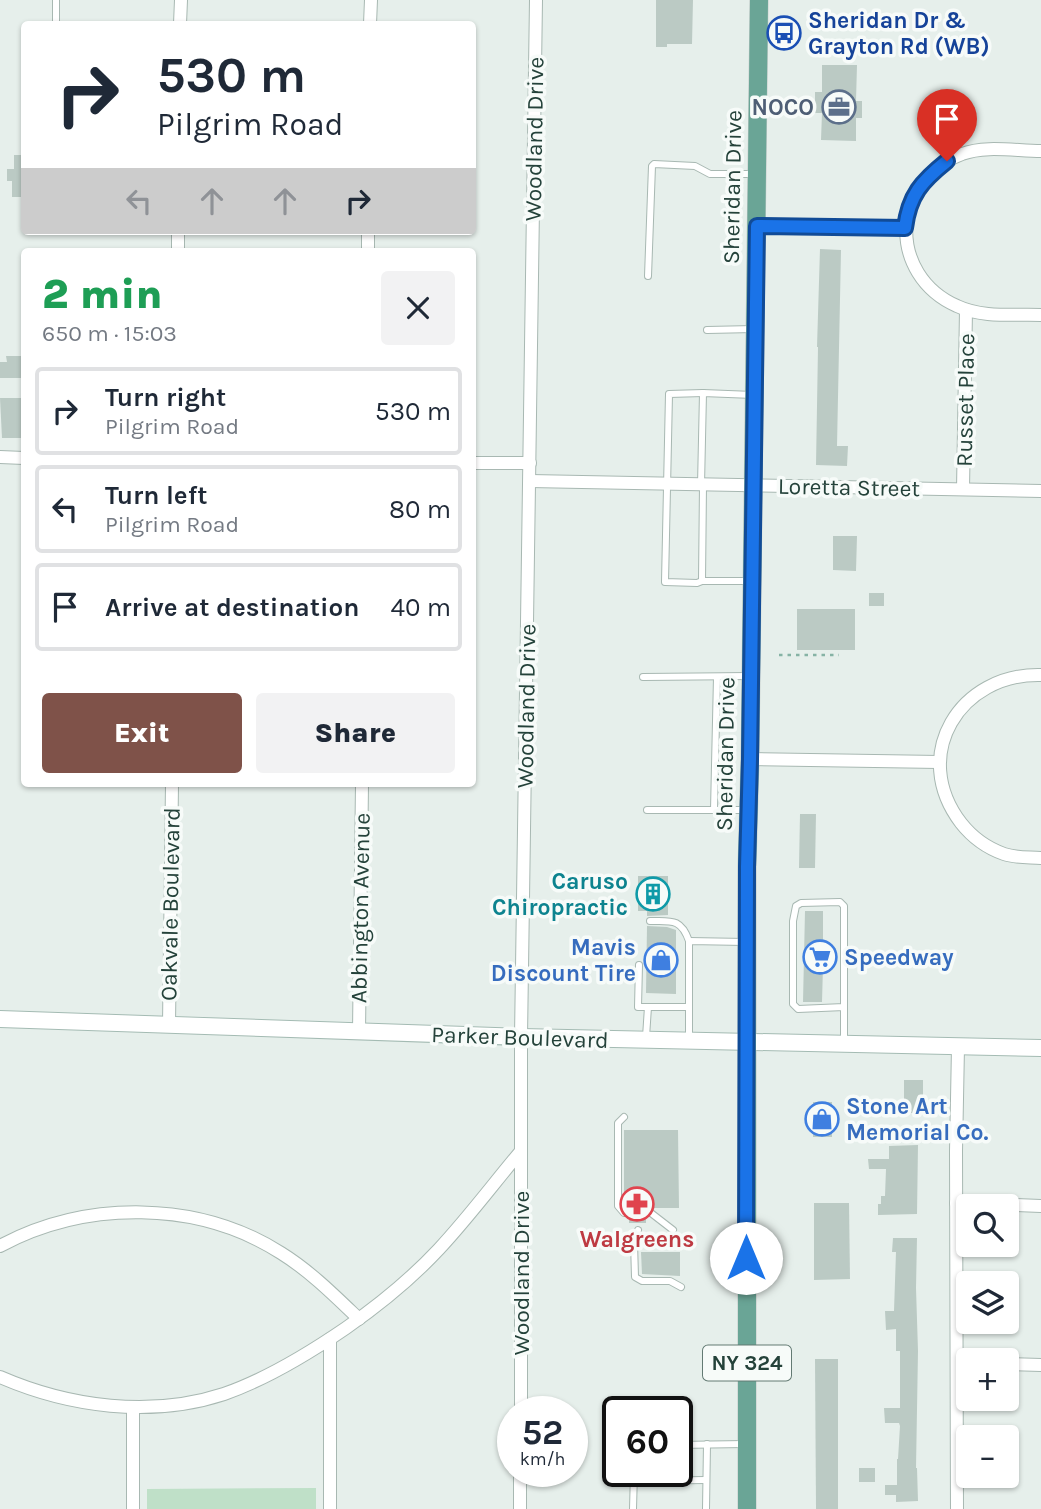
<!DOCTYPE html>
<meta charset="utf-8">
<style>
:root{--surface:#fff;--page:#f2f2f3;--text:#1f2937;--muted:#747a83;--line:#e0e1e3;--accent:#7f5249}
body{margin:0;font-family:Karla,sans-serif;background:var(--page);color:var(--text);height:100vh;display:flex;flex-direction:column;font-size:26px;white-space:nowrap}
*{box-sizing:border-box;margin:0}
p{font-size:23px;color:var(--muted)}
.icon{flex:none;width:38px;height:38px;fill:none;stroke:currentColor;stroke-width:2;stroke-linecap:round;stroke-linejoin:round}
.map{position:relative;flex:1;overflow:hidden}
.drawer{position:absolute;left:21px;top:248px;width:455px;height:539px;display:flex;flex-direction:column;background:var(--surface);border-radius:7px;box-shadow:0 2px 5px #0004}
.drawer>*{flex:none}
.top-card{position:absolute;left:21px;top:21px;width:455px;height:214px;border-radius:7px;box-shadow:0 2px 5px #0004;background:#fff;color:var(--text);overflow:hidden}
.fabs{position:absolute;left:956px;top:1194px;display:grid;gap:14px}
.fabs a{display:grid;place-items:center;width:63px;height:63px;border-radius:7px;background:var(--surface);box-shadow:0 2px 5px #0004;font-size:35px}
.speed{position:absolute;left:497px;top:1396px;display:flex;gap:14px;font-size:35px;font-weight:700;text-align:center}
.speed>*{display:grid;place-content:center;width:91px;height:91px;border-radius:50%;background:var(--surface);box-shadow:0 2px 5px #0004;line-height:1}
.speed small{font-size:18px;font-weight:400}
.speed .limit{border:4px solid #111;border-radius:10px;background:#fff;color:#111}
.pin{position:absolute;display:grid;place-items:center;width:60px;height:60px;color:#fff;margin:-72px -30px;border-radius:50% 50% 50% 0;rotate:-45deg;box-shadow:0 0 7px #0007}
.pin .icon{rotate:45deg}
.me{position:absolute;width:77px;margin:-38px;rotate:0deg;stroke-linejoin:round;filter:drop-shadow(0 0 5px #0008)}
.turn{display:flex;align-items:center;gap:24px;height:147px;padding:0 21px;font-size:32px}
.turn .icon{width:91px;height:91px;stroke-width:2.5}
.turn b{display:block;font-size:49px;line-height:60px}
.lanes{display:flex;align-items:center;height:66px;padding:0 21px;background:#0003;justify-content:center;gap:35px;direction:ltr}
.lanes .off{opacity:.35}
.round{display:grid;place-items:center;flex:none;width:74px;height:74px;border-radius:7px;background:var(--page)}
.headline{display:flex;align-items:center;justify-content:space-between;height:119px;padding:0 21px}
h1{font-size:42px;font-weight:800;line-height:52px;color:#1e9e55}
.cta{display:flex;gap:14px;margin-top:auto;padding:14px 21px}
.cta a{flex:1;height:80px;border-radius:7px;background:var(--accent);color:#fff;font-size:28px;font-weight:800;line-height:80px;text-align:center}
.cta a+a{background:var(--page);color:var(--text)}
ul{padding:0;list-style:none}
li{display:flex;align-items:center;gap:21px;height:88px;margin:0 14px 10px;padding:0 7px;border:4px solid var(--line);border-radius:7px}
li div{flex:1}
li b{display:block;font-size:26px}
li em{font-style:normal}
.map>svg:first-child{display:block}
.green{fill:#bfe0c8}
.building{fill:#bbcac4}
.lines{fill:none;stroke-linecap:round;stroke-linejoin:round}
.lane-casing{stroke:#a8b8b2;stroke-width:8}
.street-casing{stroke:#a8b8b2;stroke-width:14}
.secondary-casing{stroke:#a4bbb3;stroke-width:18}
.primary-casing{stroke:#c2cac8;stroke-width:19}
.path{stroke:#86b3a5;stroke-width:2.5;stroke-dasharray:3.5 5;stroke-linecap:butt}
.lane{stroke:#fff;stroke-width:6}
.street{stroke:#fff;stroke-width:12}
.secondary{stroke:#fff;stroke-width:16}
.primary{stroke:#6aa596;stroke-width:18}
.route-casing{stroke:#114b97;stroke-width:18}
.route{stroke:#1a73e8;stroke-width:12}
.labels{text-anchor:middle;stroke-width:7;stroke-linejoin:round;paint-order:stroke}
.shield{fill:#f7fbf9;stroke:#637a73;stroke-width:2}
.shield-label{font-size:21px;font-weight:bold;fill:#24423a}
.transit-label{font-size:23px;font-weight:bold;fill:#164399;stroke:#f7fbf9;text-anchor:start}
.service-label{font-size:23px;font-weight:bold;fill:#4e5e75;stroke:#f7fbf9;text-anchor:end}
.street-label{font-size:23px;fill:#24423a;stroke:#f7fbf9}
.culture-label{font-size:23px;font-weight:bold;fill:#0d838f;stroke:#f7fbf9;text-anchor:end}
.shop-label{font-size:23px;font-weight:bold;fill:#366cbe;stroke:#f7fbf9;text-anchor:start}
.health-label{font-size:23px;font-weight:bold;fill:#be3a42;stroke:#f7fbf9}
</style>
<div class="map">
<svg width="1041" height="1509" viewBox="0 0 1041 1509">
<rect width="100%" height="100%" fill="#e6efeb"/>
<polygon class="green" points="316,1488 316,1509 147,1509 147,1489"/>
<g class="building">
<polygon points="656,0 693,0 692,44 667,44 667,47 656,47"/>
<polygon points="822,65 857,65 856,101 862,101 862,118 856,118 856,141 821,140 822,113 815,113 815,92 822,92"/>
<polygon points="14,155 24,155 24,197 12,197 12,181 7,181 7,169 14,169"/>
<polygon points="820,249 841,250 837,446 848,446 847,466 816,465 818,347 817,347"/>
<polygon points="6,356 24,356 24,378 0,378 0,362 7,362"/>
<polygon points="0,398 24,398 24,438 2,438"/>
<polygon points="833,536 857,536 856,571 833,570"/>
<rect x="869" y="593" width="15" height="13"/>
<rect x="797" y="609" width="58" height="41"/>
<polygon points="800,814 816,814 815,868 799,868"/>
<polygon points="638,876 668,876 668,915 647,916 647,911 638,911"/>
<polygon points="805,911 823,911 823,948 836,948 835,966 823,966 822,1002 803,1002"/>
<polygon points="647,926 667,927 676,930 676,994 646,993"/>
<rect x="904" y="1080" width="19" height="33"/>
<rect x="813" y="1102" width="19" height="35"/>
<polygon points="624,1130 678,1130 679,1208 644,1208 640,1214 646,1219 646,1223 629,1223 629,1219 634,1216 634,1211 631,1208 627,1207 624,1204"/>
<polygon points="918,1145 917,1214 878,1215 878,1204 881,1204 881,1196 885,1196 886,1169 869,1169 868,1159 889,1159 889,1146"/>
<polygon points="814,1203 849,1203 850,1279 814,1280"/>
<polygon points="893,1238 917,1238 916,1288 918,1351 916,1468 917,1468 918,1501 896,1502 896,1495 885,1495 885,1485 897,1485 897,1459 898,1459 900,1426 899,1423 885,1423 884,1408 900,1408 900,1351 896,1351 896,1329 886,1330 885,1311 894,1311 896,1252 892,1252"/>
<polygon points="641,1252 680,1252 680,1276 642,1274"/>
<polygon points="815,1359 838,1359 838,1509 816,1509"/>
<rect x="859" y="1468" width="16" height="14"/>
</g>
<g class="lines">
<defs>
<g id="lane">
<polyline points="56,0 56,24"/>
<polyline points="648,276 652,166 654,164 695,166 710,174 754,174"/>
<polyline points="707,330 754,329"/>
<polyline points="701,485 703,393 753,395"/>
<polyline points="703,485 702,581 751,581"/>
<polyline points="702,581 697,583 665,582 669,394 703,393"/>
<polyline points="643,677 750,676"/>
<polyline points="647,810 714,810 717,677"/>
<polyline points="714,810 746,810"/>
<path d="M 650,921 C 671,921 681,918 689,941"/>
<polyline points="639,965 638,1007 648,1007"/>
<polyline points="646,1037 648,1007 689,1007"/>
<polyline points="689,1038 689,941 745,942"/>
<polyline points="844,1043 844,906 840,902 801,903 796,906 793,921 793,1004 798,1009 844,1007"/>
<polyline points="624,1117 618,1123 618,1206 624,1213 629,1213"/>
<polyline points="646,1213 651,1213 673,1230"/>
<polyline points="638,1230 634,1242 635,1277 642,1281 670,1281 681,1287"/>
<polyline points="677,1445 745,1444"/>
<polyline points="634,1481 706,1480"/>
<polyline points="633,1509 634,1472"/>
<polyline points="706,1509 707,1444"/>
</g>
<g id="street">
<polyline points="180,24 181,0"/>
<polyline points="370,24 371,0"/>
<path d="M 1041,151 C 1016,151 985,145 962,154 C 890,180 887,275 957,306 C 982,318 1014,314 1041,315"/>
<polyline points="756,226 905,228"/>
<polyline points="178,252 178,231"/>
<polyline points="368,252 368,231"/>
<polyline points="0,457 24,458"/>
<polyline points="472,463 530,463"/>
<polyline points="530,481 1041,491"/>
<polyline points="963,489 966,310"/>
<path d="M 1041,675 C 960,673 909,755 961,823 C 972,837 987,848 1004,854 C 1016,858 1029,857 1041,858"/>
<polyline points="750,759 939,762"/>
<polyline points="169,1025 172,784"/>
<polyline points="359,1032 362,784"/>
<polyline points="956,1203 1041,1206"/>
<path d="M 0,1246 C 86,1200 198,1200 281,1253 C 310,1271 335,1296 359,1319"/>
<polyline points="330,1339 330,1509"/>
<polyline points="1006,1364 1041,1365"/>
<path d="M 0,1377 C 69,1407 151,1418 224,1394 C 267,1379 308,1354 346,1328 C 379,1305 411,1279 439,1249 C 468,1218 494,1183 521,1151"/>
<polyline points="133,1407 133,1509"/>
<polyline points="521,1412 521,1037 536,0"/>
<polyline points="520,1509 520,1472"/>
<polyline points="957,1509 956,1151 958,1047"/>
</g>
<polyline id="secondary" points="0,1019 521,1037 1041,1048"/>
<polyline id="primary" points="747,1509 747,867 750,759 759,0"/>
</defs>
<use href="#lane" class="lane-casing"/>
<use href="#street" class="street-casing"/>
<use href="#secondary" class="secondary-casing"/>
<use href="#primary" class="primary-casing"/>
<polyline class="path" points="779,655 839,655"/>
<use href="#lane" class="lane"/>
<use href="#street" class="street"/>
<use href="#secondary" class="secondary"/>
<use href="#primary" class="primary"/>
</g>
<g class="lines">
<defs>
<path id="route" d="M 746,1258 L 747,867 L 750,759 L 757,226 L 905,228 C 909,195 922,181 947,161"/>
</defs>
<use href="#route" class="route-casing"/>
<use href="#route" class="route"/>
</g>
<defs>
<symbol id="bus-ring" viewBox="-11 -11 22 22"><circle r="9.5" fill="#f7fbf9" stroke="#1a4fb4" stroke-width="1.5"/><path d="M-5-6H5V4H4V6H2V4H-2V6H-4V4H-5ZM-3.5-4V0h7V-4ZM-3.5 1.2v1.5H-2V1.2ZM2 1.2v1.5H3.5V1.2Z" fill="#1a4fb4"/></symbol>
<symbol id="office-ring" viewBox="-11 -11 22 22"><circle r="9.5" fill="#f7fbf9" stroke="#5c6f8a" stroke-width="1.5"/><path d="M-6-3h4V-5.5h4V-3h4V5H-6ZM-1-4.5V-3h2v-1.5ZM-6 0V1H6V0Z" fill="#5c6f8a"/></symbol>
<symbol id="building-ring" viewBox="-11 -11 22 22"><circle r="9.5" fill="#f7fbf9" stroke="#0f9aa8" stroke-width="1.5"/><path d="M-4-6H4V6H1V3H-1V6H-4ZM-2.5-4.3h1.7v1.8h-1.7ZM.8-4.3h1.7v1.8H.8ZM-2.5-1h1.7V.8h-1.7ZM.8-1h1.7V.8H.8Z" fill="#0f9aa8"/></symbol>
<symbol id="supermarket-ring" viewBox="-11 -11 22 22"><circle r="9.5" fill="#f7fbf9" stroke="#3f7fe0" stroke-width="1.5"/><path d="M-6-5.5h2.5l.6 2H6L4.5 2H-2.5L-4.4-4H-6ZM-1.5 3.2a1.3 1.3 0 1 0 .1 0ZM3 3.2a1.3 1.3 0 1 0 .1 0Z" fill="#3f7fe0"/></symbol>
<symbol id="shop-ring" viewBox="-11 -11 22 22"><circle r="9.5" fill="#f7fbf9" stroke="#3f7fe0" stroke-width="1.5"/><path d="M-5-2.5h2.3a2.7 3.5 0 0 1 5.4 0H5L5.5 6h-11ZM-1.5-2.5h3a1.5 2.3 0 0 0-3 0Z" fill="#3f7fe0"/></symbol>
<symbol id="pharmacy-ring" viewBox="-11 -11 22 22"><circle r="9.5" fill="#f7fbf9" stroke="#e0444e" stroke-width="1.5"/><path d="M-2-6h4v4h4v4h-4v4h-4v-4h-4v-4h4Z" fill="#e0444e"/></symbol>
</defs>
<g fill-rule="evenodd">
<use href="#bus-ring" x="765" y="14" width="38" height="38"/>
<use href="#office-ring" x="820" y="88" width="38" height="38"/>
<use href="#building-ring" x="634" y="875" width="38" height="38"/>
<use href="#supermarket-ring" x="801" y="938" width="38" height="38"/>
<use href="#shop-ring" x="642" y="941" width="38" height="38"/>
<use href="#shop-ring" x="803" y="1100" width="38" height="38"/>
<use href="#pharmacy-ring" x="618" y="1185" width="38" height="38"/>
</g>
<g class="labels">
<rect class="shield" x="703" y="1345.5" width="88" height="35" rx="5"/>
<g class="shield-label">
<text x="747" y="1370">NY 324</text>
</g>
<g class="transit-label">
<text x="808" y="28">Sheridan Dr &amp;<tspan x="808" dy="26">Grayton Rd (WB)</tspan></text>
</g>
<g class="service-label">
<text x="814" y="115">NOCO</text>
</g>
<g class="street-label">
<text transform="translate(534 139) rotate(-89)" y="8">Woodland Drive</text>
<text transform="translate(732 187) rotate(-89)" y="8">Sheridan Drive</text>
<text transform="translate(965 400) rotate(-89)" y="8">Russet Place</text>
<text transform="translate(849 487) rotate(1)" y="8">Loretta Street</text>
<text transform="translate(526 706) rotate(-89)" y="8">Woodland Drive</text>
<text transform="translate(725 754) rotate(-89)" y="8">Sheridan Drive</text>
<text transform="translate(170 904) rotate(-89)" y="8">Oakvale Boulevard</text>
<text transform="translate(360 908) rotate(-89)" y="8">Abbington Avenue</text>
<text transform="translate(520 1037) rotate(2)" y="8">Parker Boulevard</text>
<text transform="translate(521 1273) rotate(-90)" y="8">Woodland Drive</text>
</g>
<g class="culture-label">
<text x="628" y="889">Caruso<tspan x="628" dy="26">Chiropractic</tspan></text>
</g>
<g class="shop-label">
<text x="636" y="955" text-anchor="end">Mavis<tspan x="636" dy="26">Discount Tire</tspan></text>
<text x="844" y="965">Speedway</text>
<text x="846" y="1114">Stone Art<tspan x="846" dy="26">Memorial Co.</tspan></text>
</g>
<g class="health-label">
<text x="637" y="1247">Walgreens</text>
</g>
</g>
</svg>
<div class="fabs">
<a><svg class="icon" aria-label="search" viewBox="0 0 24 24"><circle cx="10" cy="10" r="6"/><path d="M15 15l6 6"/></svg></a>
<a><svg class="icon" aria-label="layers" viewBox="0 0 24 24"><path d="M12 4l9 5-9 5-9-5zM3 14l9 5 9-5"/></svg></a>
<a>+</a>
<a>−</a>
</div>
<div class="speed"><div>52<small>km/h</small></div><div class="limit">60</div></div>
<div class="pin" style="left:947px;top:161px;background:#d93025"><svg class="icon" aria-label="arrive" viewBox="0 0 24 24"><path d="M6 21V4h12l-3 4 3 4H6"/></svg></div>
<svg class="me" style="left:746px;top:1258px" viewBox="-20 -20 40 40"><circle r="19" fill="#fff"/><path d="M0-13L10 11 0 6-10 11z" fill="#1a73e8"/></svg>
<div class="top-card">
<div class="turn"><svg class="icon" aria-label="right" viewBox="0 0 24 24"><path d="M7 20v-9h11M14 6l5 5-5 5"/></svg><div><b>530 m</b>Pilgrim Road</div></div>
<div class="lanes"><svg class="icon off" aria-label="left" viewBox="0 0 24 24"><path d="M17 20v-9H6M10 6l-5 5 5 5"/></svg><svg class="icon off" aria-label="ahead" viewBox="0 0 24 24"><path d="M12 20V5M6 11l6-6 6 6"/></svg><svg class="icon off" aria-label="ahead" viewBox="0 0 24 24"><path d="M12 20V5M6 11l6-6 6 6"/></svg><svg class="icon" aria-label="right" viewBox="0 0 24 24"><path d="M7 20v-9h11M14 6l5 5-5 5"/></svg></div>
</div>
<section class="drawer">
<div class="headline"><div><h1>2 min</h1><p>650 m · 15:03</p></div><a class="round"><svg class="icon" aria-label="close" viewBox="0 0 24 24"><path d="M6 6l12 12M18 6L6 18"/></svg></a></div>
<ul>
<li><svg class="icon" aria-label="right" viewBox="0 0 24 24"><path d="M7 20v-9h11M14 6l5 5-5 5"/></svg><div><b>Turn right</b><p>Pilgrim Road</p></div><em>530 m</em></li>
<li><svg class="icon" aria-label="left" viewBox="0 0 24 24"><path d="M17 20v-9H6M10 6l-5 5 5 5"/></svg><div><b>Turn left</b><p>Pilgrim Road</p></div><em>80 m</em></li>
<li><svg class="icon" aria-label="arrive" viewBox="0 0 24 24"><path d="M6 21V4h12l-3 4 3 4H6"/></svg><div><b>Arrive at destination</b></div><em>40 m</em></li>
</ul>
<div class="cta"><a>Exit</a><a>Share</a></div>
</section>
</div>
